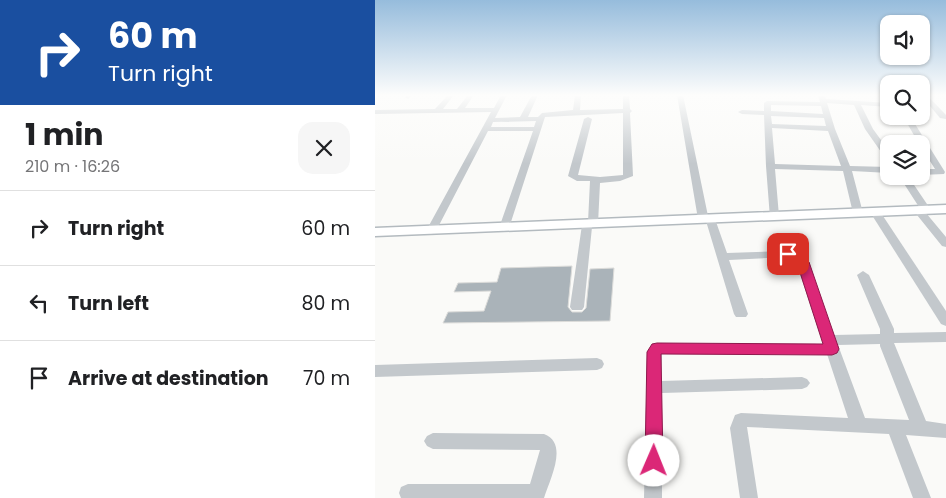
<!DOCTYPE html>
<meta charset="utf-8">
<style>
:root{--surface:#fff;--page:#f6f6f6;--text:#202124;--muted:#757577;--line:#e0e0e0}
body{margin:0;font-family:Poppins,sans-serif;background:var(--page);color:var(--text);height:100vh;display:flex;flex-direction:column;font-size:19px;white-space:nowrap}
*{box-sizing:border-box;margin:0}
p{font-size:16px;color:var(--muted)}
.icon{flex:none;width:28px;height:28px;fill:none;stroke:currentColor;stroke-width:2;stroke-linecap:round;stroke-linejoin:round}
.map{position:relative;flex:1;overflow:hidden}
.details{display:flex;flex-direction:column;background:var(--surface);width:375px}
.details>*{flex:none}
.top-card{background:#1a4fa0;color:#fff;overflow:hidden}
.fabs{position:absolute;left:505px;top:15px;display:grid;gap:10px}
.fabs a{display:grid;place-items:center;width:50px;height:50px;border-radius:10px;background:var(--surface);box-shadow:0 1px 4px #0004;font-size:25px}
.pin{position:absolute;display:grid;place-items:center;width:42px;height:42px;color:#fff;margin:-21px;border-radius:10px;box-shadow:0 2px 8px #0006}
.me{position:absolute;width:55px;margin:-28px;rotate:1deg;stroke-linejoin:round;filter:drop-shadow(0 0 4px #0008)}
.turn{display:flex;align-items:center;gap:18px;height:105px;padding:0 25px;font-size:22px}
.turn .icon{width:65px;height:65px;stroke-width:2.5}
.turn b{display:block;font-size:35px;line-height:42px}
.round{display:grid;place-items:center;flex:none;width:52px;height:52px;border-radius:15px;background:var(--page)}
.head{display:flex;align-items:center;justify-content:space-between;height:85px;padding:0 25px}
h1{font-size:30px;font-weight:700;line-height:38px}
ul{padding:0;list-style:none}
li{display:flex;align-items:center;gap:15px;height:75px;padding:0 25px;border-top:1px solid var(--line)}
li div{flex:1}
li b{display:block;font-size:19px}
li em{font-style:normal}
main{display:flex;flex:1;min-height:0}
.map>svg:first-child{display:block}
.building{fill:#aab3b9;stroke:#dcdcda}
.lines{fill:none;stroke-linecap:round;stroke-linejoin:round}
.secondary-casing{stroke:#b3babf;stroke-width:3}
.street{fill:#c3c8cc;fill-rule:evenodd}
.secondary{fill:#fff;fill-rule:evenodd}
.route{fill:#db2777;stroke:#8e194d}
</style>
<main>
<section class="details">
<div class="top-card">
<div class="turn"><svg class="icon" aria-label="right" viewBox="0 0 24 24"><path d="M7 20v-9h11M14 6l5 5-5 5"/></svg><div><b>60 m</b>Turn right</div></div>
</div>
<div class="head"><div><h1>1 min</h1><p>210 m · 16:26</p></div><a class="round"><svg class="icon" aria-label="close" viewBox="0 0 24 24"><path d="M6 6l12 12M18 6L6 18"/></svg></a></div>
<ul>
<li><svg class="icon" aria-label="right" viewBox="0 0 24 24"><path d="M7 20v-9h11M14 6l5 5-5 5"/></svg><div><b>Turn right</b></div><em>60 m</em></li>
<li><svg class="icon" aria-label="left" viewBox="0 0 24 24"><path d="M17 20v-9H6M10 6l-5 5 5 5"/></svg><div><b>Turn left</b></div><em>80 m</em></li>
<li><svg class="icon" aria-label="arrive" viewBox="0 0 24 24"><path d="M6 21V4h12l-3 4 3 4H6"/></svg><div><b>Arrive at destination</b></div><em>70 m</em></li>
</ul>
</section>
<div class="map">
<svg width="571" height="498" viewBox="0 0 571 498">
<rect width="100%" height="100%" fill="#fafaf8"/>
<polygon class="building" points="197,266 193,307 197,312 207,312 211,308 215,269 239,268 235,321 68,323 73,312 109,311 116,291 79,292 83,283 122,282 126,268"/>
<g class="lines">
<defs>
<polygon id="secondary" points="571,205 571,213 0,236 0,228"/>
</defs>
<use href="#secondary" class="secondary-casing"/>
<g class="street">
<polygon points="31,95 37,95 33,99 30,97"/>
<path d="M 73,95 L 79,95 L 68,109 L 82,109 L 93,95 L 99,95 L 90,108 L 119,108 L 126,95 L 132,95 L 120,118 L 145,117 L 157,95 L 163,95 L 153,117 L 163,117 L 167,113 L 198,110 L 200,95 L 206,95 L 205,110 L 248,109 L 248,95 L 254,95 L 255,109 L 257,111 L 255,113 L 258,176 L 245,181 L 225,183 L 223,224 L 217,227 L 209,307 L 207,310 L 197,310 L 195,307 L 207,225 L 213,222 L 215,181 L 202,181 L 193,176 L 209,119 L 213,117 L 217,119 L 203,175 L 225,177 L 248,175 L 248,113 L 170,117 L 134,228 L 129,231 L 124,228 L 158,131 L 113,131 L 61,231 L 56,234 L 51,231 L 116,112 L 0,114 L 0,110 L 60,109 ZM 161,121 L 159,127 L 116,127 L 118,122 Z"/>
<path d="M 302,95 L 308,95 L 333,216 L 339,217 L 340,219 L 352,253 L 413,251 L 430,258 L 459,335 L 505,334 L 505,329 L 482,275 L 488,271 L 494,275 L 519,329 L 519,333 L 571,332 L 571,342 L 519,343 L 551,421 L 571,424 L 571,438 L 531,435 L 556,498 L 538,498 L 514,434 L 372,427 L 383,498 L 365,498 L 355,428 L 360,415 L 366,413 L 473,418 L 452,354 L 287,353 L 286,381 L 427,377 L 432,379 L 435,383 L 432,387 L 427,389 L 287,393 L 287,498 L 269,498 L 272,352 L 278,344 L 283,343 L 448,344 L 421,262 L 411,257 L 354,260 L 373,314 L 371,317 L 361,317 L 359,314 L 331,221 L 324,221 L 323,219 ZM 505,344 L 505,346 L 534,420 L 490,418 L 463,345 Z"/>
<path d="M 443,95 L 449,95 L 451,99 L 514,103 L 514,107 L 486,105 L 498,129 L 514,151 L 514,159 L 511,159 L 490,129 L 479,105 L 452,103 L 460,129 L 475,166 L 514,167 L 514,173 L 477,171 L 488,213 L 483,216 L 478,213 L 468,171 L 400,169 L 404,216 L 399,219 L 395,218 L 391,166 L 389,115 L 367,114 L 363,112 L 367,110 L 389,111 L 389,103 L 392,101 L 445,102 ZM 396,105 L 446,106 L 448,114 L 396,111 ZM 396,116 L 449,118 L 451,126 L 397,124 ZM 397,128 L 453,131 L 466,166 L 400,164 Z"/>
<polygon points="546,95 552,95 571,115 571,119 565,118"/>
<polygon points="528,116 535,116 570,172 569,174 546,175 546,169 560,169 546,147 546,144 544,144"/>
<polygon points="524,176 533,176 556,210 551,213 571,237 571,247 567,246 538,210 544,207"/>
<polygon points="500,209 504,210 571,311 571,326 566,324 495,212"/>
<polygon points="222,358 227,360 229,364 227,368 222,370 0,377 0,365"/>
<path d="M 58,433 L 169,434 C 194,443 175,479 169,498 L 26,498 L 24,493 L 26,487 L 33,484 L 155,484 L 165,450 L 58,449 L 52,446 L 49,441 L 52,436 Z"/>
</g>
<use href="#secondary" class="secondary"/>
</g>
<linearGradient id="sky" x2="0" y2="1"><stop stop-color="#96bcdc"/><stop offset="0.58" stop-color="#fdfdfc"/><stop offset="1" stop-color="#fdfdfc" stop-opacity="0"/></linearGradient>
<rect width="571" height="164" fill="url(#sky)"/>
<polygon class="route" points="413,251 427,255 434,262 464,349 462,353 457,355 286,354 288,461 285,467 279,469 272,467 270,461 272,352 277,344 282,343 448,344 422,263 407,254"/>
</svg>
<div class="fabs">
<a><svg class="icon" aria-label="sound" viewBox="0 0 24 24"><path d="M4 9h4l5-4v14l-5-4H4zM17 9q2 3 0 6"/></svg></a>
<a><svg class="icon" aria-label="search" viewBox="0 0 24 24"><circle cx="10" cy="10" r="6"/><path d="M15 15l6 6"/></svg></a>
<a><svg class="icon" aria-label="layers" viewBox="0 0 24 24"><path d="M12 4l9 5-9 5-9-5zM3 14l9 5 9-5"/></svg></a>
</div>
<div class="pin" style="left:413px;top:254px;background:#d93025"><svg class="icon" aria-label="arrive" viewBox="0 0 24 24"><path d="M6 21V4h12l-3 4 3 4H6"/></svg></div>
<svg class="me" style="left:279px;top:461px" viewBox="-20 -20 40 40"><circle r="19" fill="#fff"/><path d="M0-13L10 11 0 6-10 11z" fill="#db2777"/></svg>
</div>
</main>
